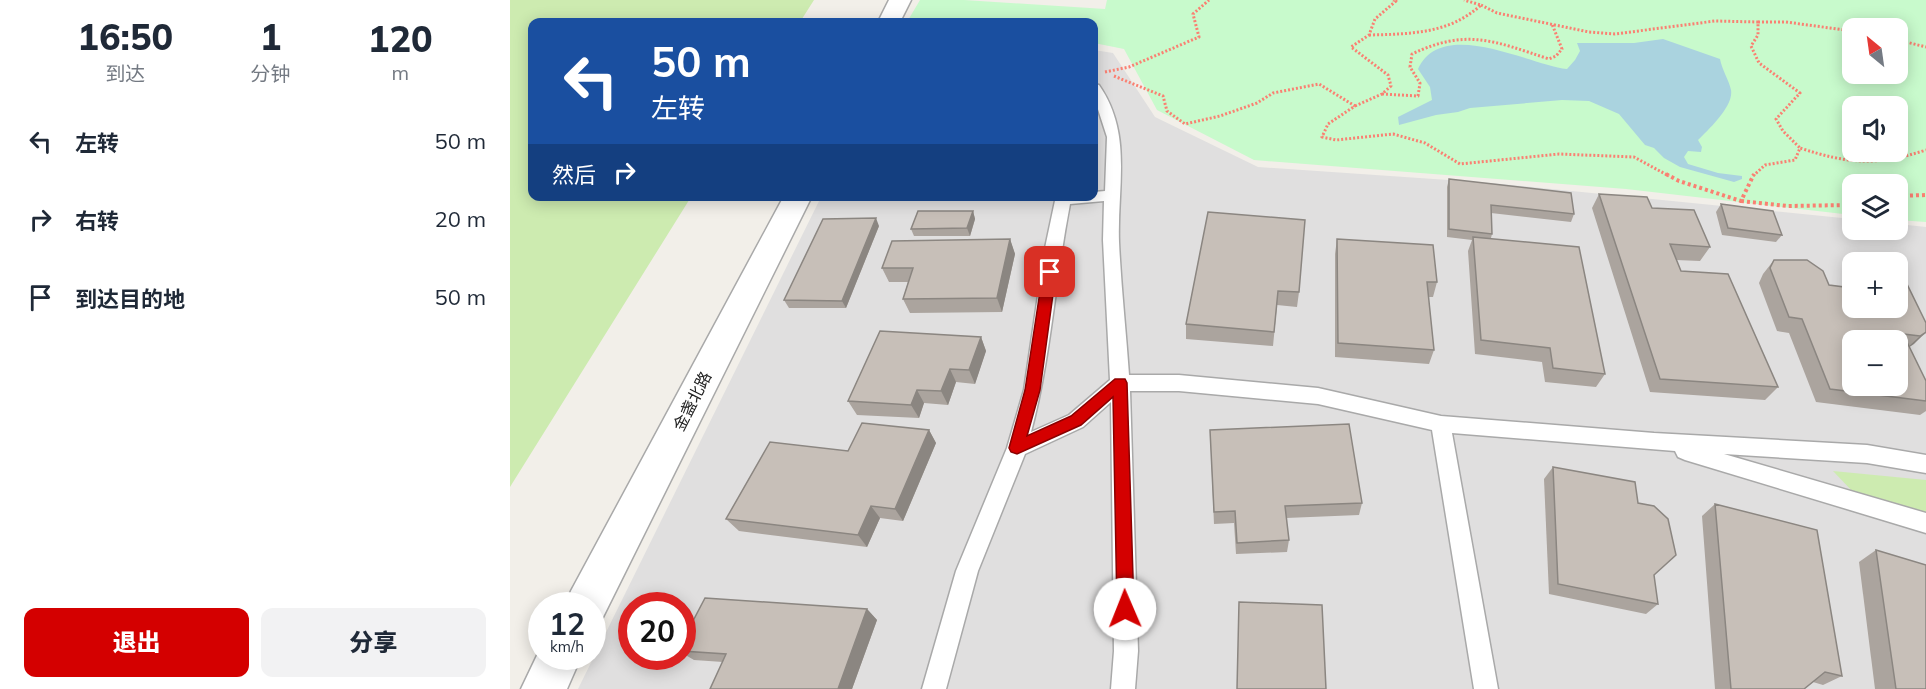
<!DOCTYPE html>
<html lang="zh">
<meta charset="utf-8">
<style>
:root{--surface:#fff;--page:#f2f2f3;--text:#1f2937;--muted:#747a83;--accent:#d40000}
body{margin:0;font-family:Mulish,"Noto Sans SC",sans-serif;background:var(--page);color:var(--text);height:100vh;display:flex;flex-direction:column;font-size:22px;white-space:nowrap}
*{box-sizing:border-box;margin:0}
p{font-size:20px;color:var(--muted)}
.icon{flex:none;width:33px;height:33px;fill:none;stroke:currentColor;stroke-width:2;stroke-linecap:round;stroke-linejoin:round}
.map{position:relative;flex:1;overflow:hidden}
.sheet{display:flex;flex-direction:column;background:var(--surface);width:510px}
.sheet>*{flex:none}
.banner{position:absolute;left:18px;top:18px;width:570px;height:183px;border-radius:12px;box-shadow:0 3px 15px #0003;background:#1a4fa0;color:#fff;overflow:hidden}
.needle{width:39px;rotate:331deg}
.tools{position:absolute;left:1332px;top:18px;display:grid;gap:12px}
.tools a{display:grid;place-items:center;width:66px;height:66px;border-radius:12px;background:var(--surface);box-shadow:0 3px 15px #0003;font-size:30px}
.speed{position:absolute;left:18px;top:592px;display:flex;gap:12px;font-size:30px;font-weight:700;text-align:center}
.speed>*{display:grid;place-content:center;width:78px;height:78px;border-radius:50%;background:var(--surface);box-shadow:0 3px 15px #0003;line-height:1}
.speed small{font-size:15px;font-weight:400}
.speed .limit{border:9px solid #d22;background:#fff;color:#111}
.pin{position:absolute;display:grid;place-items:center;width:51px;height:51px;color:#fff;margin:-26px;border-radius:12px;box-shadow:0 3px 9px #0006}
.me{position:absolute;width:66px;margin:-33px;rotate:359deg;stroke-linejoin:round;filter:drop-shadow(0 0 4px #0008)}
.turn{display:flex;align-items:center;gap:21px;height:126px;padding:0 24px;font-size:27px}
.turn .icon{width:78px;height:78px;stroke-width:2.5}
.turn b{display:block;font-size:42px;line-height:51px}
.then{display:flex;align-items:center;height:57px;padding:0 24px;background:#0003;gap:12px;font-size:22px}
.eta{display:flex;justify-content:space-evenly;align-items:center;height:102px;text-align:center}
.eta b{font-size:36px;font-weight:800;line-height:42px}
.primary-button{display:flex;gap:12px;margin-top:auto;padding:12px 24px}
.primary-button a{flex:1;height:69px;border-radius:12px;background:var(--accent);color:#fff;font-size:24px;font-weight:800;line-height:69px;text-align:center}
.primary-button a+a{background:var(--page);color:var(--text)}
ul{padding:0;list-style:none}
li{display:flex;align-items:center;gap:18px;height:78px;padding:0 24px}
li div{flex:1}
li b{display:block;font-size:22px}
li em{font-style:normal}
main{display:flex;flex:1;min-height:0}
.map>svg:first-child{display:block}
.residential{fill:#e0dfdf;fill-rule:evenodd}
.grass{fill:#cdebb0}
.park{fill:#c8facc;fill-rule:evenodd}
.water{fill:#aad3df}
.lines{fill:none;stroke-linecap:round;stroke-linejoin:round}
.lane-casing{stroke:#a9a9a9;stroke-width:3}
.street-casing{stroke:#a9a9a9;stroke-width:3}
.path-far1{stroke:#fa8072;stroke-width:3;stroke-dasharray:2 2;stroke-linecap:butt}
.path{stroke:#fa8072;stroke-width:4;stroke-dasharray:3 3;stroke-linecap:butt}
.lane{fill:#fff;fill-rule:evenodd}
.street{fill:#fff;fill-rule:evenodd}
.wall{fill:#aba49e}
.shaded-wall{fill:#8b8681}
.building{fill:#c7bfb8;stroke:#8b8681;stroke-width:1.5;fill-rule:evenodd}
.route{fill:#d40000;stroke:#8a0000;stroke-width:1.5}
.labels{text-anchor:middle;stroke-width:6;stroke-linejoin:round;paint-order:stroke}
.street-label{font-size:16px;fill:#222;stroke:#fff}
</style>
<main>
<section class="sheet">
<div class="eta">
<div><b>16:50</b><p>到达</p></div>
<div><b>1</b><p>分钟</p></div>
<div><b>120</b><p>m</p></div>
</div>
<ul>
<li><svg class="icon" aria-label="left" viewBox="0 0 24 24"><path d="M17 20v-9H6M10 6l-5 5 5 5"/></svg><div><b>左转</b></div><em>50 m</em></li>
<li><svg class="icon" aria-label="right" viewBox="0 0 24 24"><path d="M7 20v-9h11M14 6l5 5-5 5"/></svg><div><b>右转</b></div><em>20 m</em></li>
<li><svg class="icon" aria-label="arrive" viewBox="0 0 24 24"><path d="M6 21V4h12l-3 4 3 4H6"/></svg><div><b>到达目的地</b></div><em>50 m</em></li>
</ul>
<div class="primary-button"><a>退出</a><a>分享</a></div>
</section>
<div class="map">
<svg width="1416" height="689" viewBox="0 0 1416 689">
<rect width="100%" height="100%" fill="#f2efe9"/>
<path class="residential" d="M 584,50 L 603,53 L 645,117 L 748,167 L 982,183 L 1342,219 L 1342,230 L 1388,230 L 1388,224 L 1416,227 L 1416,689 L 68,689 L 311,197 L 584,196 ZM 1342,262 L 1388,262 L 1388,308 L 1342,308 ZM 1342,340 L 1388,340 L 1388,386 L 1342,386 ZM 122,606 L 172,606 L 172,657 L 122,657 Z"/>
<g class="grass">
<polygon points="0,0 304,0 290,22 22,22 22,196 181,197 0,487"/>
<polygon points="1323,471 1416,480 1416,514 1344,493"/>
</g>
<path class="park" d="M 410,0 L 454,0 L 595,9 L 597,0 L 1416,0 L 1416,222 L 1388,220 L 1388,184 L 1342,184 L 1342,215 L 1116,189 L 744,160 L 647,110 L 614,49 L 584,43 L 584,22 L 397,22 ZM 1342,28 L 1388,28 L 1388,74 L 1342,74 ZM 1342,106 L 1388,106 L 1388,152 L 1342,152 Z"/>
<path class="water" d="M 1153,39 L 1210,59 C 1212,70 1219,80 1221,90 C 1224,106 1198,130 1188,140 L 1192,147 L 1191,152 L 1178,151 L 1174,157 L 1178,164 L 1208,173 L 1232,176 L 1232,179 L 1224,182 L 1170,167 L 1154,158 L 1144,148 L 1135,145 L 1109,114 L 1079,101 L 1052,100 L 960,108 L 948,112 L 926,115 L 889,125 L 888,117 L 922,100 L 920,87 L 908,69 C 932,17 1017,64 1057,69 L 1065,60 L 1070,51 L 1067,43 L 1124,43 Z"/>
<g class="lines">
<defs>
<path id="lane" d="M 584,84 L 589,85 C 623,134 607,187 609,242 C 611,286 616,331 619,375 L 669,375 L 808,388 L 931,416 L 1144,433 L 1357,445 L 1416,455 L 1416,473 L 1357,463 L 1214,454 L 1416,513 L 1416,533 L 1175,460 L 1168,457 L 1165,451 L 942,433 L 988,689 L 964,689 L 922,430 L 808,404 L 669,391 L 620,391 L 628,651 L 625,689 L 601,689 L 604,651 L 601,402 L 573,427 L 515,454 L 468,571 L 436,689 L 412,689 L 446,571 L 497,448 L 514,390 L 535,248 L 546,196 L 584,196 L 584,192 L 595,191 L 597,137 L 584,97 ZM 594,201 L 593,240 L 600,380 L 559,415 L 521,432 C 541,357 545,280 560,204 Z"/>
<g id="street">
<polygon points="379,0 401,0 390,22 368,22"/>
<polygon points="274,196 302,196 91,621 82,624 82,606 55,606 61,591"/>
<polygon points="32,645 32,657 71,657 57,689 11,689"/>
</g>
</defs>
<use href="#lane" class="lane-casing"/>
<use href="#street" class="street-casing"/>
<g class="path-far1">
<polyline points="971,5 987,13 1079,32 1105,34 1205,21 1248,22 1248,35 1241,46 1249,63 1290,93 1266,119 1273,131 1290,148"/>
<polyline points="1248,22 1276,22 1342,31"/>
<path d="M 859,35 C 900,34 939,34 971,5 L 954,0"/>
<polyline points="1388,40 1416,47"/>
<polyline points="595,72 619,67 689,37 683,14 699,0"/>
<polyline points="604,76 653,96 657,111 675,124 710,116 747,103 763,93 809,84 845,106 818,124 812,137 826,140 883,134 915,143 950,164 1049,154 1124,157 1159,176"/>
<path d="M 872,94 L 908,96 L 910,83 L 900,67 L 902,54 C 957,28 984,41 1039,59 L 1046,56 L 1052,49 L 1042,24"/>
<polyline points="845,106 872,94 881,86 878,75 841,47 859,35 865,19 886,1 883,0"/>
<path d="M 1243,176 L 1255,165 L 1285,160 L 1290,148 C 1338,164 1367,166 1416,150"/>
</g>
<g class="path">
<polyline points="1156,174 1169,181 1231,201 1244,174"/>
<polyline points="1388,196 1416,195"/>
<polyline points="1231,201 1277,206 1342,205"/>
</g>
<use href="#lane" class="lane"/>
<use href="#street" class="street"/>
</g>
<g class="wall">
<polygon points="939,179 1064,214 1061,222 981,213 982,234 981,238 1095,374 1086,387 1035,382 1032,362 965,354 958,251 962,240 937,237 937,187"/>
<polygon points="1089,194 1142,208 1200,247 1190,261 1166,260 1171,271 1268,387 1255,400 1140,392 1082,208"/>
<polygon points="1211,204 1272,235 1266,242 1212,235 1206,212"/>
<polygon points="463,211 465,219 460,236 404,236 401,229"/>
<polygon points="698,212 789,292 787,307 767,305 763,346 676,339 676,324"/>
<polygon points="369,226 336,308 279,308 274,300"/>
<polygon points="500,239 505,254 492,312 400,313 393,299 398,282 379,282 372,268"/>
<polygon points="827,239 927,282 923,297 918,297 924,350 919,364 825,357 825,254"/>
<polygon points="1264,260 1319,285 1335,287 1333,283 1342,272 1342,308 1416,323 1416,333 1399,347 1416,381 1416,411 1410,415 1306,402 1279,333 1267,331 1249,283 1253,274"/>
<polygon points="471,337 476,351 465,384 446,382 438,405 414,403 409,418 347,415 338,401"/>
<polygon points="419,430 426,443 393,521 370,518 357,547 229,531 216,519 338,451"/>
<polygon points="700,430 852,503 849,515 776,518 779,540 777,552 726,554 724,523 704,524"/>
<polygon points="1043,467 1128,503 1148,604 1136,614 1039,594 1034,479"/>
<polygon points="1205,504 1332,676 1313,685 1303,682 1294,689 1205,689 1192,516"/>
<polygon points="1366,550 1416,689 1365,689 1349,562"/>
<polygon points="357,609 367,620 342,689 200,689 213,662 184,660 172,653 172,642"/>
</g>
<g class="shaded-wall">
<polygon points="463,211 465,219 460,236 457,228"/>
<polygon points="366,218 369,226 336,308 332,301"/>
<polygon points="500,239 505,254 492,312 487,298"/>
<polygon points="1416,332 1404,344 1395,350 1410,336"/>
<polygon points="471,337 476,351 465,384 459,370"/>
<polygon points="440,369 446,382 438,405 431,391"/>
<polygon points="407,390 414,403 409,418 401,405"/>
<polygon points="419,430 426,443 393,521 385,509"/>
<polygon points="361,506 370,518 357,547 348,535"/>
<polygon points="357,609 367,620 342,689 328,689"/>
</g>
<g class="building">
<polygon points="939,179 1061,193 1064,214 981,205 982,234 939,229"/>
<polygon points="1089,194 1137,197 1142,208 1184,210 1200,247 1160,244 1171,271 1218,274 1268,387 1150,379"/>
<polygon points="1211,204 1263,211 1272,235 1218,228"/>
<polygon points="408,211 463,211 457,228 401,229"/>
<polygon points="698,212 795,220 789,292 768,291 764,332 676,324"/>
<polygon points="366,218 332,301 274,300 313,219"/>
<polygon points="963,237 1069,247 1095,374 1043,368 1040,348 971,340"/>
<polygon points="500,239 487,298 393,299 403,268 372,268 382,241"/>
<polygon points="827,239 923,245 927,282 917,282 924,350 828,343"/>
<path d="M 1264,260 L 1297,260 L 1313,271 L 1319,285 L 1342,288 L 1342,308 L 1388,308 L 1388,273 L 1392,274 L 1416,323 L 1416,332 L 1410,336 L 1393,334 L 1416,381 L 1416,401 L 1320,389 L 1292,319 L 1279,317 L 1260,268 ZM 1342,340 L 1388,340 L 1388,386 L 1342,386 Z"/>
<polygon points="370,331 471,337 459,370 440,369 431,391 407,390 401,405 338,401"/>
<polygon points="352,423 419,430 385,509 361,506 348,535 216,519 260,442 338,451"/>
<polygon points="839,424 852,503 775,506 779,540 727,543 725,511 704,512 700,430"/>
<polygon points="1043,467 1125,482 1128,503 1144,506 1158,519 1166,555 1144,575 1148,604 1048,584"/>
<polygon points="1205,504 1307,530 1332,676 1315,672 1294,689 1221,689"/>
<polygon points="1366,550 1416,565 1416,689 1386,689"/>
<polygon points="195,598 357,609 328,689 200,689 216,654 172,651 172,642"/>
<polygon points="729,602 812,605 816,689 727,689"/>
</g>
<polygon class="route" points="540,267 546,272 530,390 517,436 561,416 605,379 615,379 617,383 624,609 621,615 615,617 609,615 607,609 603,397 571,425 507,454 501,452 499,448 515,390 533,272"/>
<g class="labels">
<g class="street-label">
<text transform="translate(182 401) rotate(-63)" y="6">金盏北路</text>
</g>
</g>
</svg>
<div class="tools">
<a><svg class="needle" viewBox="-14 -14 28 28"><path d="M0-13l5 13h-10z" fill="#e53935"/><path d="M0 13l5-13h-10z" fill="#747a83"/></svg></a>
<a><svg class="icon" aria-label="sound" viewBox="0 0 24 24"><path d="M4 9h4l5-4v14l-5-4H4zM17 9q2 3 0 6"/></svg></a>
<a><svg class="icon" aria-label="layers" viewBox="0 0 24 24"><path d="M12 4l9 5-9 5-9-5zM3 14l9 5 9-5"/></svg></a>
<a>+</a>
<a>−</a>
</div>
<div class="speed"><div>12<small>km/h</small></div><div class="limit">20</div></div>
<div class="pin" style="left:540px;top:272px;background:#d93025"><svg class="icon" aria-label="arrive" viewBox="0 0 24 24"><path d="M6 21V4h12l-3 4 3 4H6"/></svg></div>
<svg class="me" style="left:615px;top:609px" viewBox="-20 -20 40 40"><circle r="19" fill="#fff"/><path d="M0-13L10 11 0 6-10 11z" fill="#d40000"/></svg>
<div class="banner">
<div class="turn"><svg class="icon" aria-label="left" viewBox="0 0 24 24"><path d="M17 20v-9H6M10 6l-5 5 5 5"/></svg><div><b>50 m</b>左转</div></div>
<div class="then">然后<svg class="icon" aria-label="right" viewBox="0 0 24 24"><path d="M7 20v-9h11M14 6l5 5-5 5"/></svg></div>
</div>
</div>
</main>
